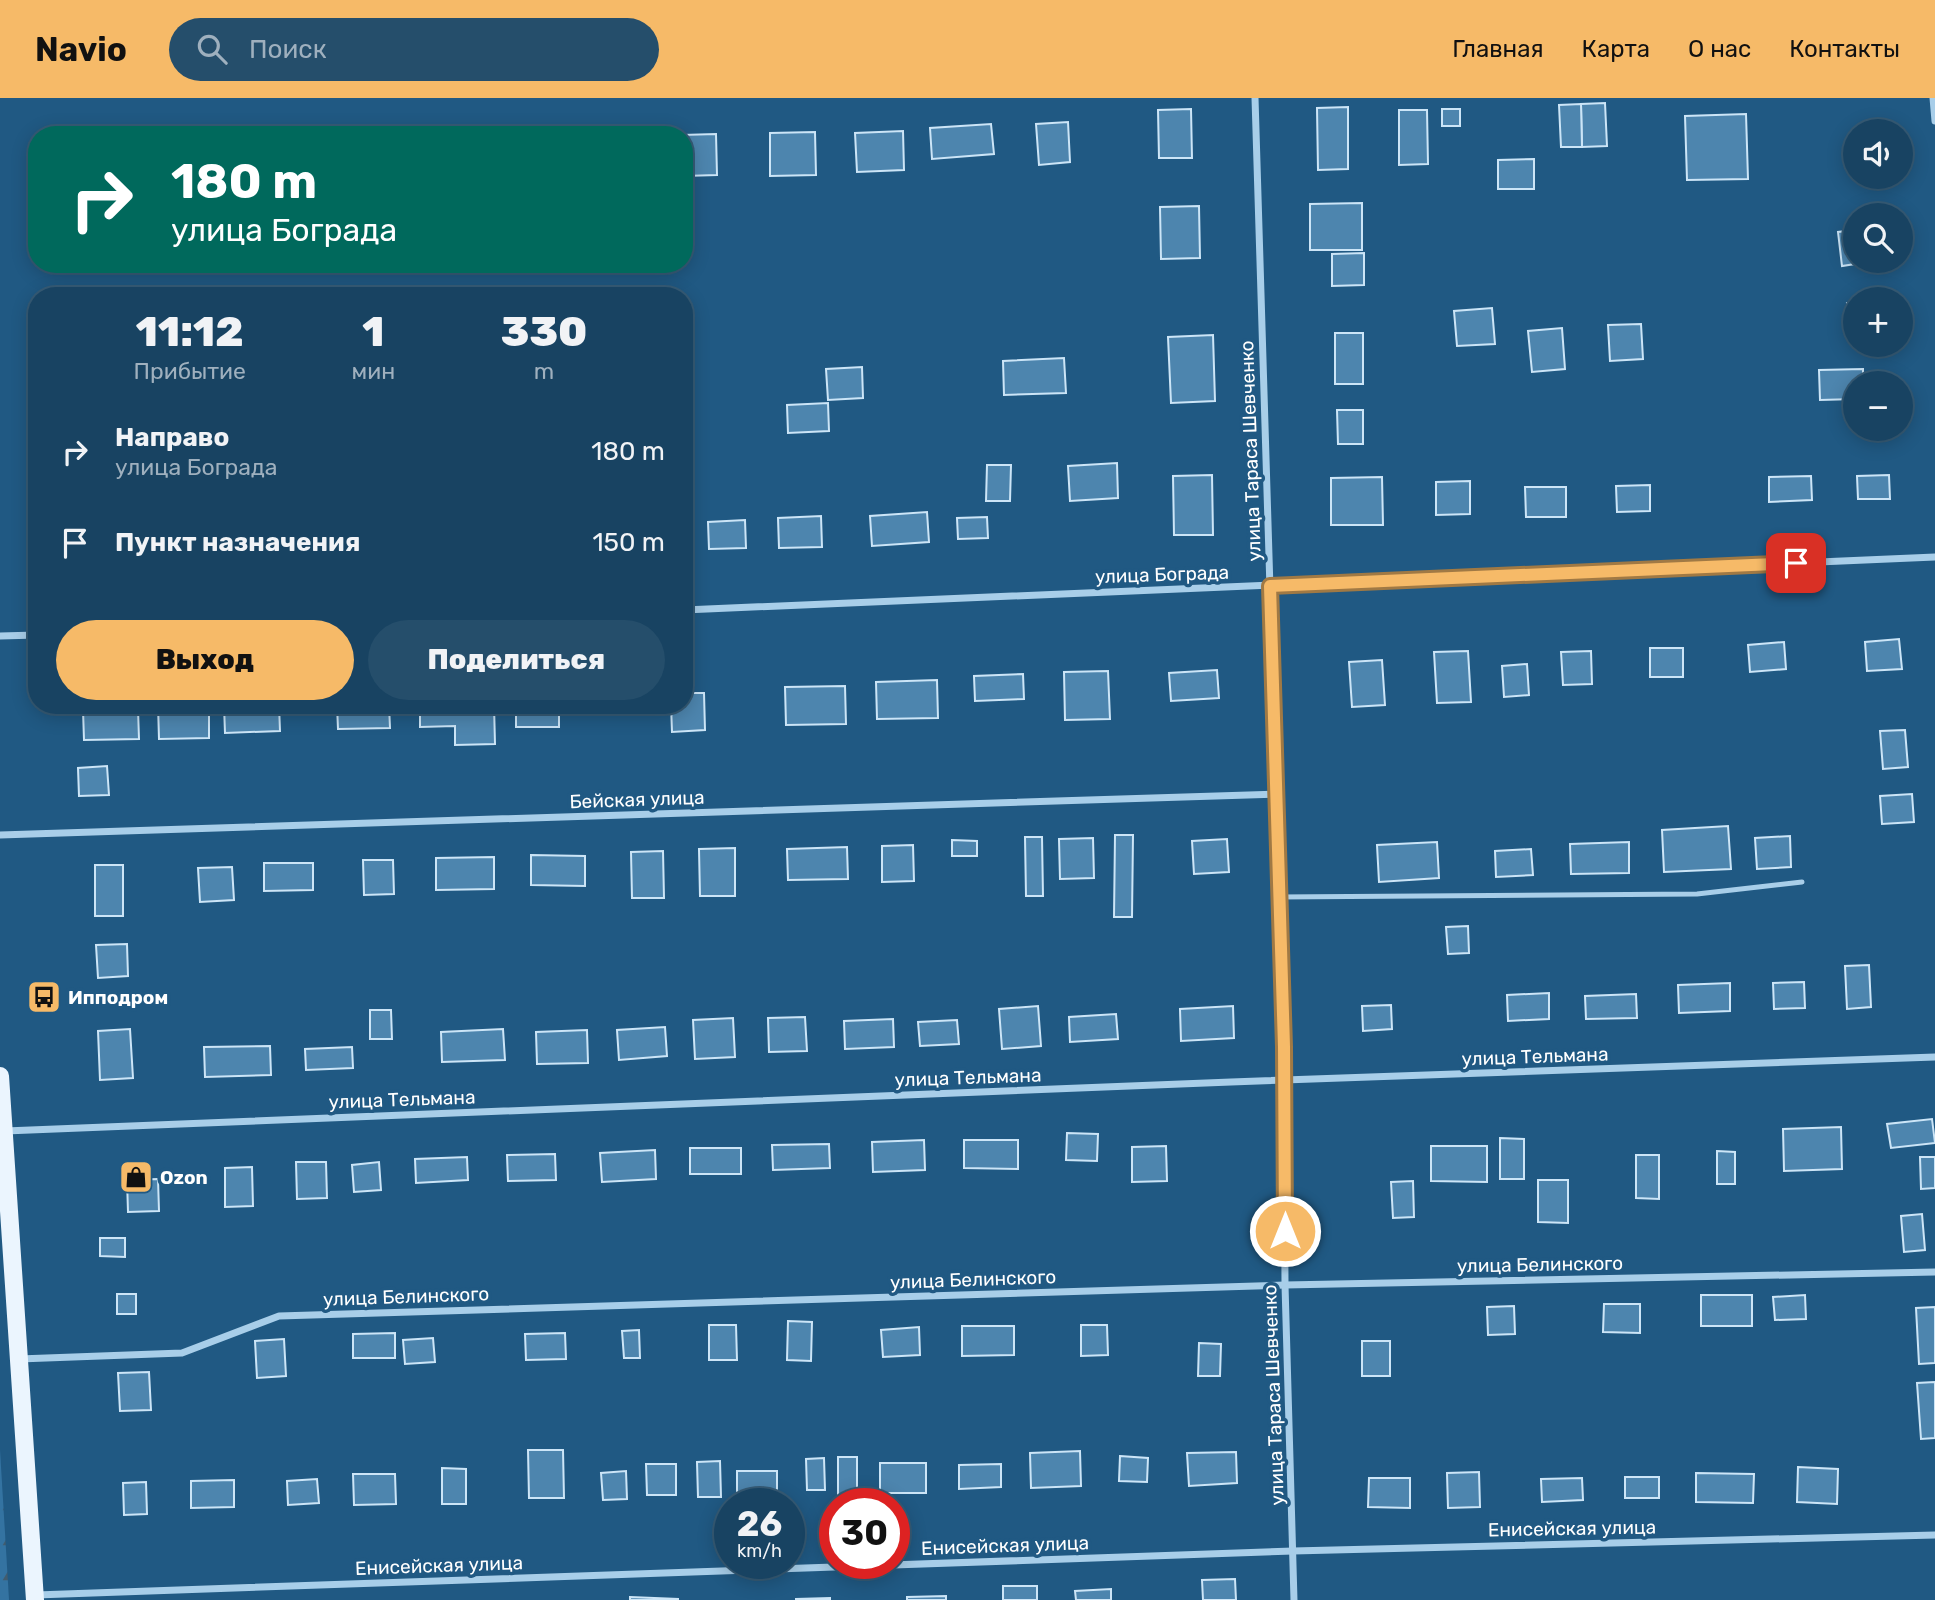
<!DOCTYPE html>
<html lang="ru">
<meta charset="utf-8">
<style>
:root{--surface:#184362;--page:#254e6b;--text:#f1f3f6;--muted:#9fb0be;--line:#365c77;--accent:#f6ba68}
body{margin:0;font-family:Rubik,sans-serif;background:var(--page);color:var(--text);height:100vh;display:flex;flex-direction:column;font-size:26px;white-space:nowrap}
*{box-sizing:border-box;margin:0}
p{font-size:23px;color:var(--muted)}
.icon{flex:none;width:38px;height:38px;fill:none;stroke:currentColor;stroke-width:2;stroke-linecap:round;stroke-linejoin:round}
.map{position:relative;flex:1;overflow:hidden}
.sheet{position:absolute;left:28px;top:189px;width:665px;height:427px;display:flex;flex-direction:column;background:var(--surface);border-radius:28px;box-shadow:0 4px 18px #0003,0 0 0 2px var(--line)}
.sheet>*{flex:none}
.guide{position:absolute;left:28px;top:28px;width:665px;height:147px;border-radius:28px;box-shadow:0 4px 18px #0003,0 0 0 2px var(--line);background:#00695c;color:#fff;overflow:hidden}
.fabs{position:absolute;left:1843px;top:21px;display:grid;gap:14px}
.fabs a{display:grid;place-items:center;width:70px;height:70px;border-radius:50%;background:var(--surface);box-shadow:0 4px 18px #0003,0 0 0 2px var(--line);font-size:35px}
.speed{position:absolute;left:714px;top:1390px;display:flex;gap:14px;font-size:35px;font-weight:700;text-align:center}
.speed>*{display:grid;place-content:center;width:91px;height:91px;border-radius:50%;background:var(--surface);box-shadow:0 4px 18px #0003,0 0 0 2px var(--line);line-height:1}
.speed small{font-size:18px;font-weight:400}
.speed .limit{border:10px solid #d22;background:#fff;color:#111}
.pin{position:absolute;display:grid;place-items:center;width:60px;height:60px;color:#fff;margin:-30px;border-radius:14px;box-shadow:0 4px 10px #0006}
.me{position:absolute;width:77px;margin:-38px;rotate:0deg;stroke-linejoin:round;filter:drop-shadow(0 0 5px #0008)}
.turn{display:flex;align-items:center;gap:24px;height:147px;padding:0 28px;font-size:32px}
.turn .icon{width:91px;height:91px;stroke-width:2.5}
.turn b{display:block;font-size:49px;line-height:60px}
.eta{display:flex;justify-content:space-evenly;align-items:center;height:119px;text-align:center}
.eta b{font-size:42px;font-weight:800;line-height:49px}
.button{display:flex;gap:14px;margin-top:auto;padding:14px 28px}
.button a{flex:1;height:80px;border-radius:42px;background:var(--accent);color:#111;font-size:28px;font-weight:800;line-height:80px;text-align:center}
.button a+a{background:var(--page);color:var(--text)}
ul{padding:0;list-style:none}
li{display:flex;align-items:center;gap:21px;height:91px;padding:0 28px}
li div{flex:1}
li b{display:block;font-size:26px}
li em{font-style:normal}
header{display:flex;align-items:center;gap:42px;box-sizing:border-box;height:98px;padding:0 35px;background:var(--accent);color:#111}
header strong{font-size:33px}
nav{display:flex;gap:38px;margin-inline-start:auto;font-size:24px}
.search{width:490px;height:63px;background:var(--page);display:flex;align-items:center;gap:18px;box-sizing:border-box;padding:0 24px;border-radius:38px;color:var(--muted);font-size:26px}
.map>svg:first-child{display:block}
.forest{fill:url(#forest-firs)}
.building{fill:#4d85ae;stroke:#cce5f7;stroke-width:2}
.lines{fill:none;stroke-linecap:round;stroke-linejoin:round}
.lane{stroke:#a8cee9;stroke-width:5}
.street{stroke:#a8cee9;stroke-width:7}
.primary{stroke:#ebf5fe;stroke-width:18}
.route-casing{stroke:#a07944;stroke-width:18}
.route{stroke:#f6ba68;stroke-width:12}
.labels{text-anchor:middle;stroke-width:7;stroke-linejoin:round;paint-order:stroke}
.street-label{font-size:19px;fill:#fff;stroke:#205983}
.poi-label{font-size:19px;font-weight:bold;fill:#fff;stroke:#205983;text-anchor:start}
</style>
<header>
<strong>Navio</strong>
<div class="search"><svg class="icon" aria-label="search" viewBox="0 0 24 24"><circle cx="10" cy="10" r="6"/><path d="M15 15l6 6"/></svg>Поиск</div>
<nav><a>Главная</a><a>Карта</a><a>О нас</a><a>Контакты</a></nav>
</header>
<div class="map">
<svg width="1935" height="1502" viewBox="0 0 1935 1502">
<defs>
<pattern id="forest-firs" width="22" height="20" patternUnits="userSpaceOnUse" patternTransform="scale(1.75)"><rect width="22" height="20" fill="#3473a1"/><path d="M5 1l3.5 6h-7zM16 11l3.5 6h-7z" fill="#425c6e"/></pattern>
</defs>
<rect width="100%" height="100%" fill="#205983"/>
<polygon class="forest" points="0,1352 9,1502 0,1502"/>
<g class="building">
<polygon points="1605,5 1607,48 1582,49 1581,6"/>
<polygon points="1581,6 1582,49 1561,49 1559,7"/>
<polygon points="1348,9 1348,71 1318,72 1317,10"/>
<polygon points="1191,11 1192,60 1159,60 1158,12"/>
<rect x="1442" y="11" width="18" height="17"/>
<polygon points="1399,12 1427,12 1428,66 1399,67"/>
<polygon points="1746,16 1748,81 1687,82 1685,18"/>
<polygon points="1068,24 1070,64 1039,67 1036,26"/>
<polygon points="991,26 994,56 932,61 930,30"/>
<polygon points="903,33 904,72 857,74 855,35"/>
<polygon points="815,34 816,77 770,78 770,35"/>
<polygon points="716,36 717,77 684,78 684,37 681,37"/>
<polygon points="1534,61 1534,91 1498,91 1498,62"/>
<polygon points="1362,105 1362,152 1310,152 1310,106"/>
<polygon points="1199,108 1200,160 1161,161 1160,109"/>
<polygon points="1855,132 1855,163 1868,164 1842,168 1838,134"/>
<polygon points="1364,155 1364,187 1332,188 1332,156"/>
<polygon points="1855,204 1855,240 1851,241 1847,205"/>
<polygon points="1492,210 1495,246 1457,248 1454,213"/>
<polygon points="1641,226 1643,261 1610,263 1608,227"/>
<polygon points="1562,230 1565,271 1532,274 1528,233"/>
<rect x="1335" y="235" width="28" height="51"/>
<polygon points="1213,237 1215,303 1171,305 1168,239"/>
<polygon points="1064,260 1066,295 1004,297 1003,263"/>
<polygon points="684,267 690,267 692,299 684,300"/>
<polygon points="862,269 863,300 828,302 826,271"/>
<polygon points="1863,271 1863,285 1855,285 1855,301 1820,302 1819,272"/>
<polygon points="828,305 829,333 788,335 787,307"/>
<polygon points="1337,312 1363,312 1363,346 1338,346"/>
<polygon points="1117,365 1118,400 1070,403 1068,368"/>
<polygon points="987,367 1011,367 1010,403 986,403"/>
<polygon points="1212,377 1213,437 1174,437 1173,378"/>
<polygon points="1889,377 1890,401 1858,401 1857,378"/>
<polygon points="1811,378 1812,402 1769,404 1769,379"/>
<polygon points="1382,379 1383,427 1331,427 1331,380"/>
<polygon points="1470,383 1470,416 1436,417 1436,384"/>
<polygon points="1650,387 1650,413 1617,414 1616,388"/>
<polygon points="1525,389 1566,389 1566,419 1526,419"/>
<polygon points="927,414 929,444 872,448 870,418"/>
<polygon points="821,418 822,449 779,450 778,420"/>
<polygon points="987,419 988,440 958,441 957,420"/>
<polygon points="745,422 746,450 709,451 708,424"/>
<polygon points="1899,541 1902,571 1867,573 1865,544"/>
<polygon points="1784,544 1786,571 1750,574 1748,547"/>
<rect x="1650" y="550" width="33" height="29"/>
<polygon points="1468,553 1471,604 1437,605 1434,554"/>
<polygon points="1591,553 1592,586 1563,587 1561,554"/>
<polygon points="1382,562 1385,607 1352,609 1349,564"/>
<polygon points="1527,566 1529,597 1504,599 1502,568"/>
<polygon points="1217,572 1219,600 1171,603 1169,575"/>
<polygon points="1108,573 1110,621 1065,622 1064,574"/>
<polygon points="1023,576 1024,601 975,603 974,578"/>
<polygon points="937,582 938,620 877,621 876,584"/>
<polygon points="845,588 846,626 786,627 785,589"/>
<polygon points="684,595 704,595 705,632 672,634 671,607 684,607"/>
<polygon points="158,607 209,607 209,640 159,641"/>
<polygon points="224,607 279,607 280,633 225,635"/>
<polygon points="337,607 389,607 390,630 338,631"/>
<polygon points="420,607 494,607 495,646 455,647 455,628 420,629"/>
<rect x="516" y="607" width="43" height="22"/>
<polygon points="138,611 139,641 84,642 83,612"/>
<polygon points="1905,632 1908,669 1883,671 1880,633"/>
<polygon points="107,668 109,697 79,698 78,670"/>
<polygon points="1912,696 1914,724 1882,726 1880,698"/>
<polygon points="1728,728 1731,771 1664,774 1662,732"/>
<polygon points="1115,737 1133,737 1132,819 1114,819"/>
<polygon points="1790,738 1791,769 1757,771 1755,740"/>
<polygon points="1025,739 1042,739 1043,798 1026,798"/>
<polygon points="1093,740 1094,780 1060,781 1059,741"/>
<polygon points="1227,741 1229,774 1194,776 1192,743"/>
<polygon points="952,742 977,743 977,758 952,758"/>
<polygon points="1437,744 1439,780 1379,784 1377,747"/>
<polygon points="1629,744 1629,775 1571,776 1570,746"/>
<polygon points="913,747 914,783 882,784 882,748"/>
<polygon points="847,749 848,781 788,782 787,751"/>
<polygon points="735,750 735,798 700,798 699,751"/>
<polygon points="1531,751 1533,777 1496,779 1495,753"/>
<polygon points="663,753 664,800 632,800 631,754"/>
<polygon points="531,757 585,758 585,788 531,787"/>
<polygon points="494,759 494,791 436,792 436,760"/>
<polygon points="363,762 393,762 394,796 364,797"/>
<polygon points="264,765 313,765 313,792 264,793"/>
<rect x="95" y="767" width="28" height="51"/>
<polygon points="232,769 234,802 200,804 198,770"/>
<polygon points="1468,828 1469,855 1448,856 1446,829"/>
<polygon points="127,846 128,878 98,880 96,847"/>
<polygon points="1869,867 1871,909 1847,911 1845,868"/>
<polygon points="1804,884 1805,910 1774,911 1773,885"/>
<polygon points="1730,885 1730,913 1679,915 1678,887"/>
<polygon points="1549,895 1549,921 1508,923 1507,897"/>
<polygon points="1636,896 1637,920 1586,921 1585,898"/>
<polygon points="1391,907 1392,931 1363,933 1362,908"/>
<polygon points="1038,908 1041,948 1002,951 999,911"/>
<polygon points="1233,908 1234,940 1181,943 1180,911"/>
<polygon points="370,912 391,912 392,941 370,941"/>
<polygon points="1116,916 1118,941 1070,944 1069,919"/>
<polygon points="805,919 807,953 769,954 768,920"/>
<polygon points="733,920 735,959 695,961 693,922"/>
<polygon points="893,921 894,949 845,951 844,923"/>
<polygon points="957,922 959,946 920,948 918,924"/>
<polygon points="665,929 667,958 619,962 617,932"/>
<polygon points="130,931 133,980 100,982 98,933"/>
<polygon points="503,931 505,962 442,964 441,934"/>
<polygon points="587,932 588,965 537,966 536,934"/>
<polygon points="270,948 271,977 205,979 204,949"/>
<polygon points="352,949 353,970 306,972 305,951"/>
<polygon points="1932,1021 1935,1045 1891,1050 1887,1026"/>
<polygon points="1841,1029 1842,1071 1784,1073 1783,1031"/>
<polygon points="1067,1035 1098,1036 1097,1063 1066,1062"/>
<polygon points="1500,1040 1524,1041 1524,1081 1500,1081"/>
<polygon points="924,1042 925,1072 873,1074 872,1044"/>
<polygon points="964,1042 1018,1042 1018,1071 964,1070"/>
<polygon points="829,1046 830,1070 773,1072 772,1047"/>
<polygon points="1166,1048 1167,1083 1132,1084 1132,1049"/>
<polygon points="1431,1048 1487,1048 1487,1084 1431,1083"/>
<rect x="690" y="1050" width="51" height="26"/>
<polygon points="655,1052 656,1081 602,1084 600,1055"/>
<polygon points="1717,1053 1735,1054 1735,1086 1717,1086"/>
<polygon points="555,1056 556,1082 508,1083 507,1057"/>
<polygon points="1636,1057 1659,1057 1659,1101 1636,1100"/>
<polygon points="467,1059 468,1082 416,1085 415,1061"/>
<polygon points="1920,1059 1935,1059 1935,1090 1921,1091"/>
<polygon points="296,1064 326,1064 327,1100 297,1101"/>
<polygon points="379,1064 381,1092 354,1094 352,1067"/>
<polygon points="252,1069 253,1108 225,1109 225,1070"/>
<polygon points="158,1081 159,1113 128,1114 127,1082"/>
<polygon points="1538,1082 1568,1082 1568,1125 1538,1124"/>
<polygon points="1413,1083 1414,1119 1393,1120 1391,1084"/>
<polygon points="1922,1116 1925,1152 1904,1154 1901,1118"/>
<polygon points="100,1140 125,1140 125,1159 100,1158"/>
<rect x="117" y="1196" width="19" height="20"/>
<rect x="1701" y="1197" width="51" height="31"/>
<polygon points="1805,1197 1806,1221 1775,1222 1773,1199"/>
<polygon points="1604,1206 1640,1206 1640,1235 1603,1234"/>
<polygon points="1514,1208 1515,1236 1488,1237 1487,1209"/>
<polygon points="1935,1209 1935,1265 1919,1266 1916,1210"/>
<polygon points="788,1223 812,1224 811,1263 787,1262"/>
<polygon points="709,1227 736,1227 737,1262 709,1262"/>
<polygon points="1081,1227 1107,1227 1108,1257 1081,1258"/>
<polygon points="962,1228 1014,1228 1014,1257 962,1258"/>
<polygon points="919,1229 920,1257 883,1259 881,1232"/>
<polygon points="639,1232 640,1260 624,1260 622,1233"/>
<polygon points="395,1235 395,1260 353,1260 353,1236"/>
<polygon points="565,1235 566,1261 526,1262 525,1236"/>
<polygon points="433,1240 435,1264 405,1266 403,1242"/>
<polygon points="284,1241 286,1278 257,1280 255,1243"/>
<rect x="1362" y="1243" width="28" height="35"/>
<polygon points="1199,1245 1221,1246 1220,1278 1198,1278"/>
<polygon points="149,1274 151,1312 120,1313 118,1275"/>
<polygon points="1935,1284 1935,1340 1921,1341 1917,1285"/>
<polygon points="528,1352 563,1352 564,1400 529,1400"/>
<polygon points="1080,1353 1081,1388 1031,1390 1030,1355"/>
<polygon points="1236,1354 1237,1385 1189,1388 1187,1355"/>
<polygon points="1120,1358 1148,1360 1147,1384 1119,1383"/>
<rect x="838" y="1359" width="19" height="39"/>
<polygon points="824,1360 825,1392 807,1392 806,1361"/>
<polygon points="720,1363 721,1399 698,1399 697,1364"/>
<rect x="880" y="1365" width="46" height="30"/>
<polygon points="646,1366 676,1366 676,1397 647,1397"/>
<polygon points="1001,1366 1001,1389 959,1391 959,1367"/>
<polygon points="1798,1369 1838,1371 1837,1406 1797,1404"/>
<polygon points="442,1370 466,1371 466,1406 442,1406"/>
<polygon points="626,1373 627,1401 603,1402 601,1375"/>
<polygon points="737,1373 777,1373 777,1397 737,1398"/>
<polygon points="1479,1374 1480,1409 1448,1410 1447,1375"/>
<polygon points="1696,1375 1754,1376 1753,1405 1696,1404"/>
<polygon points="353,1376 395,1376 396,1406 354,1407"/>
<rect x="1625" y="1379" width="34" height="21"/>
<polygon points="1369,1380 1410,1380 1410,1410 1368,1409"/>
<polygon points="1582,1380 1583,1402 1542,1404 1541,1381"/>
<polygon points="317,1381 319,1405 288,1407 287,1383"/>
<polygon points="234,1382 234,1409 191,1410 191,1383"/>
<polygon points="146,1384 147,1416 124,1417 123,1385"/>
<polygon points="1235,1481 1236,1502 1203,1502 1202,1482"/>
<rect x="1003" y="1488" width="34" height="14"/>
<polygon points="1111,1491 1111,1502 1076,1502 1075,1493"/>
<polygon points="946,1498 946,1502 907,1502 907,1499"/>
<polygon points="630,1499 678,1501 678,1502 630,1502"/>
<polygon points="830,1500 830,1502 796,1502 796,1501"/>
</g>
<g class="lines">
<polyline class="lane" points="1278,799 1697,796 1802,784"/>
<g class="street">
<polyline points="1255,0 1284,949 1285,1187 1294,1502"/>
<polyline points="1933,0 1935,23"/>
<polyline points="684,512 1935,459"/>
<polyline points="0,538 37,537"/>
<polyline points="0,737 1276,696"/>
<polyline points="5,1033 1231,984 1935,959"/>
<polyline points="19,1261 182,1255 279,1218 1285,1187 1935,1174"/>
<polyline points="36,1497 1293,1453 1935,1437"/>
</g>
<polyline class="primary" points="0,978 35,1502"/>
</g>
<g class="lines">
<defs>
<polyline id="route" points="1285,1133 1284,949 1270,488 1796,465"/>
</defs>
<use href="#route" class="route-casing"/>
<use href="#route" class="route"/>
</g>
<defs>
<symbol id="bus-square" viewBox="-11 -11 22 22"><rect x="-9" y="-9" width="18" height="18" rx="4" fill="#f6ba68" stroke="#205983"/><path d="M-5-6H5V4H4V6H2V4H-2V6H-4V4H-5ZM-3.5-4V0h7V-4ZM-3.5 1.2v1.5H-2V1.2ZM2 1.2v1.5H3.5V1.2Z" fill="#111"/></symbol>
<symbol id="shop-square" viewBox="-11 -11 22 22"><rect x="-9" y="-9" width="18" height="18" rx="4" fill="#f6ba68" stroke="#205983"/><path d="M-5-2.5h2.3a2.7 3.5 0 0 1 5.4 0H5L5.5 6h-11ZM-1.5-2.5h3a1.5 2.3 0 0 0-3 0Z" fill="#111"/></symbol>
</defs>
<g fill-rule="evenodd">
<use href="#bus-square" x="25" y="880" width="38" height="38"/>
<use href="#shop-square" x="117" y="1060" width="38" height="38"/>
</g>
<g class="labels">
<g class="street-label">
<text transform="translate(1250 353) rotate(-92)" y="7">улица Тараса Шевченко</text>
<text transform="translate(1162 476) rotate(-2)" y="7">улица Бограда</text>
<text transform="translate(637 701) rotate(-2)" y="7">Бейская улица</text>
<text transform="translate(1535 958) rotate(-2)" y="7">улица Тельмана</text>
<text transform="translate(968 979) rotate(-2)" y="7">улица Тельмана</text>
<text transform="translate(402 1001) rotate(-2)" y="7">улица Тельмана</text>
<text transform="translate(1540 1166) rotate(-1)" y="7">улица Белинского</text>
<text transform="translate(973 1181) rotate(-2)" y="7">улица Белинского</text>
<text transform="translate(406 1198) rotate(-2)" y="7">улица Белинского</text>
<text transform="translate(1273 1297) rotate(-92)" y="7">улица Тараса Шевченко</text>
<text transform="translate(1572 1430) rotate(-1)" y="7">Енисейская улица</text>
<text transform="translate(1005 1447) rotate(-2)" y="7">Енисейская улица</text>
<text transform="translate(439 1467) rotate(-2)" y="7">Енисейская улица</text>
</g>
<g class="poi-label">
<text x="68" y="906">Ипподром</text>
<text x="160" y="1086">Ozon</text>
</g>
</g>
</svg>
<div class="fabs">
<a><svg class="icon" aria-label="sound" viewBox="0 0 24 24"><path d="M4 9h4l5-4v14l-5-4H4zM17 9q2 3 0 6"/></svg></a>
<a><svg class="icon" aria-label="search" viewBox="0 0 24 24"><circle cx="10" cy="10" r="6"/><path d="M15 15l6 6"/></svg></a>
<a>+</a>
<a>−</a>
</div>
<div class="speed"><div>26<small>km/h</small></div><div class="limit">30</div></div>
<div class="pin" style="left:1796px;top:465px;background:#d93025"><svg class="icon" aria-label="arrive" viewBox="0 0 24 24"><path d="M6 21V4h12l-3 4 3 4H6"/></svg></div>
<svg class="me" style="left:1285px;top:1133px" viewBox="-20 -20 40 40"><circle r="17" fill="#f6ba68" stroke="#fff" stroke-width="3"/><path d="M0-11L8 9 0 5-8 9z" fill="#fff"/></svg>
<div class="guide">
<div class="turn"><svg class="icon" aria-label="right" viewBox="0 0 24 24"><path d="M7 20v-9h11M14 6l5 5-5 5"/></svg><div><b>180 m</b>улица Бограда</div></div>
</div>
<section class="sheet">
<div class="eta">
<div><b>11:12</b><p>Прибытие</p></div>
<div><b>1</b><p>мин</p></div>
<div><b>330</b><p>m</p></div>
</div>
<ul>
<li><svg class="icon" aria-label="right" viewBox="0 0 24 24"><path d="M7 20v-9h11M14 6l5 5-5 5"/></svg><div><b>Направо</b><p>улица Бограда</p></div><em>180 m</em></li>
<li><svg class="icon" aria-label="arrive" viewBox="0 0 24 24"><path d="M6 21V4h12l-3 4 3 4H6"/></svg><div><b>Пункт назначения</b></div><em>150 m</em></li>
</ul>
<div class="button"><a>Выход</a><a>Поделиться</a></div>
</section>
</div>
